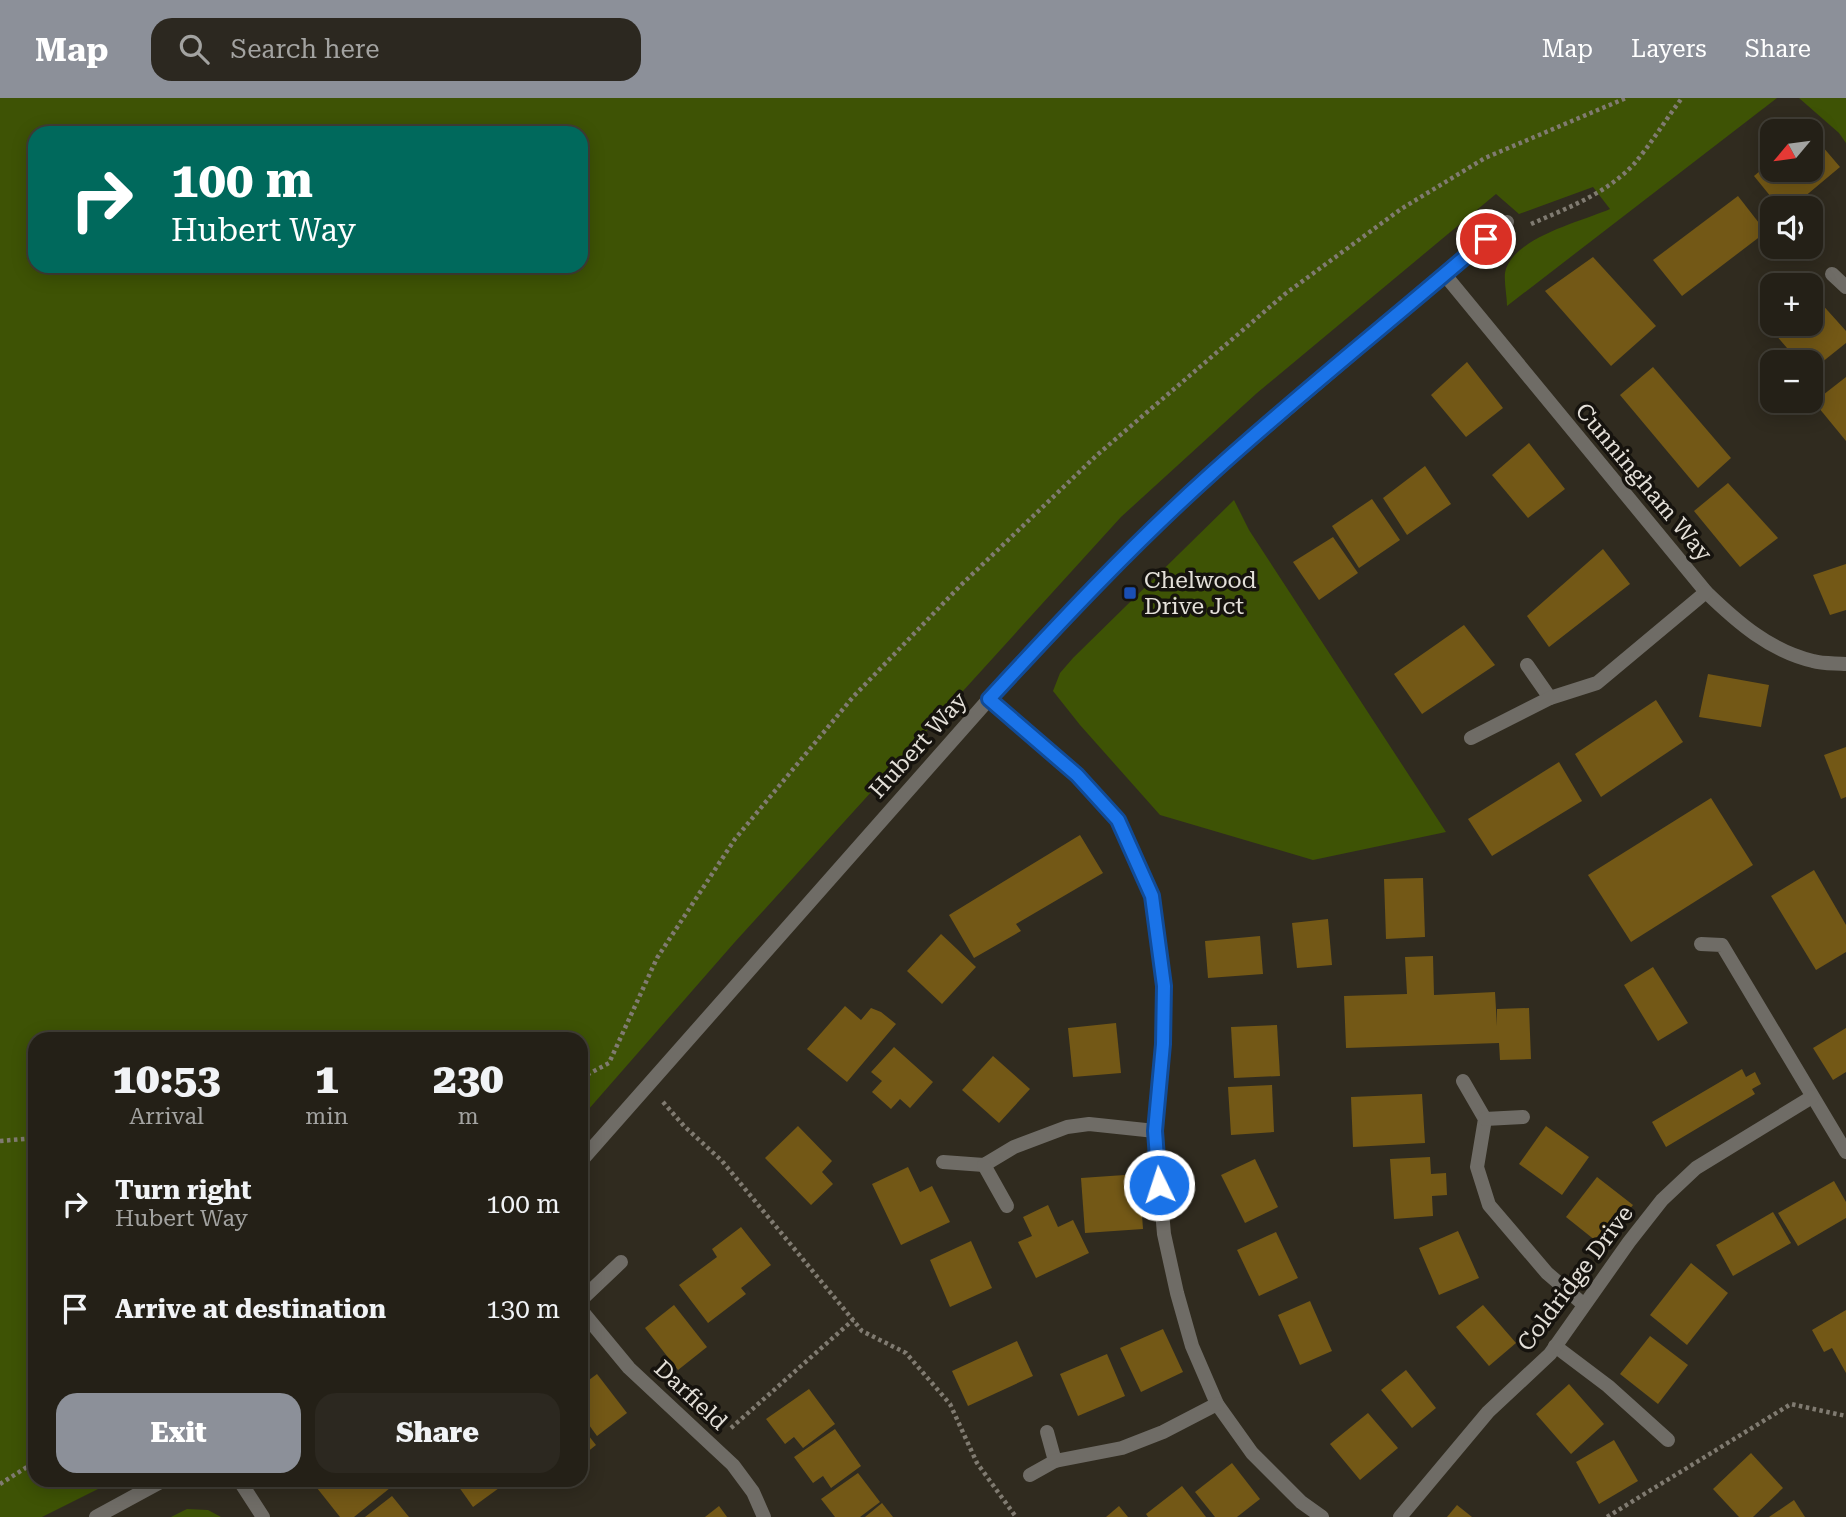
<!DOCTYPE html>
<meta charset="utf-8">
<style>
:root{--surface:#242017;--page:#2c2820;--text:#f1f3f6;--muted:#a3a3a1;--line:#413e36;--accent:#8c9099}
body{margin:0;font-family:"Roboto Serif",serif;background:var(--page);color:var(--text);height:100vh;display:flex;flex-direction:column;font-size:26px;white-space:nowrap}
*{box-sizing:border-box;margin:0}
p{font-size:23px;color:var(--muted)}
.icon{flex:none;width:38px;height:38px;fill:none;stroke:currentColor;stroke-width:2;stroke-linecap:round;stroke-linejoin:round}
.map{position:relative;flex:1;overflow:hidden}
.side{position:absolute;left:28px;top:934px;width:560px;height:455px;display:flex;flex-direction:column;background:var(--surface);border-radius:21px;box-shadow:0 4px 18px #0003,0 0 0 2px var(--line)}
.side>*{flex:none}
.banner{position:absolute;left:28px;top:28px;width:560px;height:147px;border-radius:21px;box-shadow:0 4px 18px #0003,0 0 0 2px var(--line);background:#00695c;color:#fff;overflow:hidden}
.needle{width:46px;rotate:241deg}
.buttons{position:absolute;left:1760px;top:21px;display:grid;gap:14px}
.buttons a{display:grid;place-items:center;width:63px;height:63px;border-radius:14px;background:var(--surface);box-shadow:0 4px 18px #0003,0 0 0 2px var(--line);font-size:35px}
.pin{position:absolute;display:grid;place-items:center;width:60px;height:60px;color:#fff;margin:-30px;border:4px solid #fff;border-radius:50%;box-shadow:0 2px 7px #0007}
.me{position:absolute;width:77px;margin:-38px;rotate:356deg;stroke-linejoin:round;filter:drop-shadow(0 0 5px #0008)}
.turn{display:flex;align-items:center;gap:24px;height:147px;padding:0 28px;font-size:32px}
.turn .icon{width:91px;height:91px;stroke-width:2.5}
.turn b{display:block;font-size:49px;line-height:60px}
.eta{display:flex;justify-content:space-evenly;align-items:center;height:119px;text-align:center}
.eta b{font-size:42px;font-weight:800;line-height:49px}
.action{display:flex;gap:14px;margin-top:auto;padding:14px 28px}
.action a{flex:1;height:80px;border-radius:21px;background:var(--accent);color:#fff;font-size:28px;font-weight:800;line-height:80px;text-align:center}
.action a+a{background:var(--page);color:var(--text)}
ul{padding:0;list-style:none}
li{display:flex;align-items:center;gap:21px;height:105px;padding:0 28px}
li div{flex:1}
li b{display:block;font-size:26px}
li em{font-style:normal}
header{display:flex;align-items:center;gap:42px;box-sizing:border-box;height:98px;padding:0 35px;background:var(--accent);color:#fff}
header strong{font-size:33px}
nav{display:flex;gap:38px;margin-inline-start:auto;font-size:24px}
.search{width:490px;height:63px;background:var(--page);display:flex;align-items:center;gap:18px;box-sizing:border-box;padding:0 24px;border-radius:21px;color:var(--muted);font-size:26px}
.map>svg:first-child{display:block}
.green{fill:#3e5305;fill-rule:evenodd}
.building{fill:#735816}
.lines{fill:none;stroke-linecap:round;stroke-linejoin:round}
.path{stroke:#807b71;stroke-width:4.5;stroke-dasharray:3.5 3.5;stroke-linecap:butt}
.street{stroke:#6f6c66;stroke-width:14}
.route-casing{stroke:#114b97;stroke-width:18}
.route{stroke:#1a73e8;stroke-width:12}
.transit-dot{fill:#1a4fb4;stroke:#16130e;stroke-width:2.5}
.labels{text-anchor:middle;stroke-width:7;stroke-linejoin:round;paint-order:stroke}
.street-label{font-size:23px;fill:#e4e0d9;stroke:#16130e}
.poi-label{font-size:23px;fill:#e4e0d9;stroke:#16130e;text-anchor:start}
</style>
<header>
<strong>Map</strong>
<div class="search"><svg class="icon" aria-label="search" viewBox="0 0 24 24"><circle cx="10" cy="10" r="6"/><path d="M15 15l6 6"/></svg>Search here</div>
<nav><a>Map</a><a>Layers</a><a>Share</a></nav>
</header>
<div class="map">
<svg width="1846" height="1419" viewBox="0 0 1846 1419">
<rect width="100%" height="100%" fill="#302b1f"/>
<g class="green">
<path d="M 0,0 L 1777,0 L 1507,208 C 1507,198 1504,185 1505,175 C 1511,140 1583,123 1610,111 L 1593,89 L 1519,116 L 1496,96 L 1257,295 L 1121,419 L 734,845 L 581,1020 L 581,942 L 35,942 L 35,1382 L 114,1383 L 42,1419 L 0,1419 ZM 581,35 L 581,168 L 35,168 L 35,35 Z"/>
<polygon points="1799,0 1846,0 1846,45 1839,35"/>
<polygon points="1234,402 1249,432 1446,734 1313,762 1160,717 1080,627 1053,593 1060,575 1073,560"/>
<polygon points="187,1411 208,1412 221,1419 171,1419"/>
</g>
<g class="building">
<polygon points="1811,35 1840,69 1791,110 1780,110 1754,78 1773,62 1773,72 1811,72"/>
<polygon points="1738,98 1766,134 1682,198 1653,162"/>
<polygon points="1593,159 1656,228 1611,268 1545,193"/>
<polygon points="1811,194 1846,233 1846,245 1811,273 1811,264 1799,264 1763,222 1773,213 1773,226 1811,226"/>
<polygon points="1467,264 1503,310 1466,339 1431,297"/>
<polygon points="1653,269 1731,360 1698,390 1620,297"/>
<polygon points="1846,279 1846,343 1814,304"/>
<polygon points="1529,345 1565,391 1528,420 1492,377"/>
<polygon points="1425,368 1451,406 1407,437 1383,400"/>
<polygon points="1728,385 1778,440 1740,469 1694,413"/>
<polygon points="1372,401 1400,442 1359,470 1332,428"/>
<polygon points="1333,439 1358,475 1319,502 1293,464"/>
<polygon points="1603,451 1630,486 1549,549 1527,518"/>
<polygon points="1846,466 1846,512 1830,517 1813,477"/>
<polygon points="1464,527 1495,567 1422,616 1394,576"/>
<polygon points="1708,576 1769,587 1761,629 1699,619"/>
<polygon points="1656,602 1683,644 1601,699 1575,656"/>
<polygon points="1846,649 1846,699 1841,701 1824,657"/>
<polygon points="1559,664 1582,703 1492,758 1468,721"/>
<polygon points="1711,700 1753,767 1631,844 1588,777"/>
<polygon points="1080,737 1103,775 1016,826 1021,833 974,860 949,817"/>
<polygon points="1814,772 1846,827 1846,854 1816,872 1771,798"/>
<polygon points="1423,780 1425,839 1386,841 1384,781"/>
<polygon points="1328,821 1332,867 1297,870 1292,825"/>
<polygon points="941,836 976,869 942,906 907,873"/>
<polygon points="1260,838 1263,876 1208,880 1205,843"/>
<polygon points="1433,858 1434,897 1495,894 1497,928 1497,911 1529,910 1531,961 1500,962 1499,945 1346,950 1344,898 1407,896 1405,859"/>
<polygon points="1653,869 1688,925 1658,943 1624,887"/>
<polygon points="845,908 861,922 871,910 881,914 896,926 847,984 807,951"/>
<polygon points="1116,925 1121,975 1073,979 1068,930"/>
<polygon points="1277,927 1280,978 1234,980 1231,929"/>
<polygon points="1846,930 1846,974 1833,982 1813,950"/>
<polygon points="894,949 933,984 910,1010 900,1001 891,1011 872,994 882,983 871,974"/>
<polygon points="993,958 1030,991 999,1025 962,992"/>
<polygon points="1742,971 1746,979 1755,974 1761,986 1752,991 1755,996 1666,1049 1652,1024"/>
<polygon points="1272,987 1274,1034 1231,1037 1228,989"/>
<polygon points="1422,996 1425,1045 1353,1049 1351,999"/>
<polygon points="798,1028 832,1063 822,1074 833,1086 811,1107 765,1060"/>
<polygon points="1546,1028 1589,1059 1562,1097 1519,1066"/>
<polygon points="1430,1059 1431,1076 1446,1075 1447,1097 1432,1098 1433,1118 1394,1121 1390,1061"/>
<polygon points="1255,1061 1278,1109 1245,1125 1221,1077"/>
<polygon points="908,1069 920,1094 932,1088 950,1124 901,1147 872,1086"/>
<polygon points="1139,1076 1143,1131 1085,1135 1081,1080"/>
<polygon points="1597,1079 1633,1107 1601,1147 1566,1119"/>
<polygon points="1834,1083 1846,1104 1846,1120 1798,1148 1778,1115"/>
<polygon points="1048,1107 1058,1129 1073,1122 1089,1155 1036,1180 1018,1144 1032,1138 1023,1119"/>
<polygon points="1773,1114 1791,1145 1733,1178 1716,1147"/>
<polygon points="741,1129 771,1167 741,1190 746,1196 708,1225 679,1187 717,1159 712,1151"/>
<polygon points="1458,1133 1479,1180 1439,1197 1419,1150"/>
<polygon points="1276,1134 1298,1180 1259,1198 1237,1152"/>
<polygon points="971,1143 992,1190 950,1209 930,1162"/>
<polygon points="1691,1165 1728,1195 1687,1247 1650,1217"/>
<polygon points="1310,1203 1332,1253 1300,1267 1278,1217"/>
<polygon points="674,1207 707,1249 678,1272 645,1230"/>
<polygon points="1483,1207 1516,1245 1489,1268 1456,1229"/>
<polygon points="1846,1212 1846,1275 1832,1250 1824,1254 1812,1232"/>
<polygon points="1163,1231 1183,1274 1141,1294 1120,1250"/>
<polygon points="1650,1238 1688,1267 1658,1306 1620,1276"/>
<polygon points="1017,1243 1033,1278 968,1308 952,1273"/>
<polygon points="1107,1256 1125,1298 1078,1318 1060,1276"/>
<polygon points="1406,1272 1436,1310 1412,1330 1381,1292"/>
<polygon points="597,1276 627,1315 597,1338 581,1316 581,1288"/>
<polygon points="1569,1286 1604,1326 1571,1356 1536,1316"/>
<polygon points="809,1291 835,1326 803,1350 794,1339 785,1346 766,1321"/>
<polygon points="1368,1315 1398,1350 1360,1382 1330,1346"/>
<polygon points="581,1328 596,1347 581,1359"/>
<polygon points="835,1331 861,1368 831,1390 823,1378 813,1385 794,1359"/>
<polygon points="1614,1342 1638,1383 1599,1406 1576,1364"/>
<polygon points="1751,1355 1783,1390 1753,1419 1739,1419 1713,1391"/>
<polygon points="1232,1365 1260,1401 1237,1419 1215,1419 1195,1394"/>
<polygon points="858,1375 880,1404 860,1419 835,1419 821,1401"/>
<polygon points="325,1382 384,1382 390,1390 354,1419 340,1419 317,1390"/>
<polygon points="454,1382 510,1382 473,1409"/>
<polygon points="1182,1388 1206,1419 1148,1419 1146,1416"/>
<polygon points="392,1398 409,1419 365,1419"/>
<polygon points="1794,1402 1805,1419 1769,1419"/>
<polygon points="882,1405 893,1419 865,1419"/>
<polygon points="1457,1407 1472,1419 1447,1419"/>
<polygon points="719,1408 727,1419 705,1419"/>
<polygon points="1119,1408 1128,1419 1106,1419"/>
</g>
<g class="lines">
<g class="path">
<path d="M 1531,126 C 1567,110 1606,96 1634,66 C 1651,46 1666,21 1682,0"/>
<polyline points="581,980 609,965 657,860 735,741 853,599 960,488 1097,357 1285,196 1401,111 1485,60 1626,0"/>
<polyline points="663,1004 684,1028 722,1063 862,1233 906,1255 950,1306 977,1365 1016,1419"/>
<polyline points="0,1043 35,1040"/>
<polyline points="731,1330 853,1222"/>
<polyline points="0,1386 35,1364"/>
<polyline points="1607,1419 1791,1306 1846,1318"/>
</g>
<g class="street">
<polyline points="1832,176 1846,189"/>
<path d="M 1445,177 L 1706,494 C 1737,524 1770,553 1813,563 C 1823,566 1835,565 1846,566"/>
<polyline points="1527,567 1550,600"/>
<polyline points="989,601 1078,677 1118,722 1152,798 1164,888 1163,946 1155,1033 1164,1136 1177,1195 1192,1248 1217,1306 1252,1355 1301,1404 1322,1419"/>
<polyline points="1471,640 1550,600 1597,585 1706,494"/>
<polyline points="1701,846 1722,847 1846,1054"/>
<polyline points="1463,983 1485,1021 1477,1069 1489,1107 1547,1175 1583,1206"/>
<polyline points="1485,1021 1523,1019"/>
<polyline points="581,1063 989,601 1098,484 1211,376 1507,124"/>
<polyline points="943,1064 984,1067 1014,1049 1067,1029 1089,1026 1155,1033"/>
<polyline points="984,1067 1007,1108"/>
<polyline points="581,1202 621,1164"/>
<polyline points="581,1212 629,1270 733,1367 753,1394 764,1419"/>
<polyline points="1555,1248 1608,1288 1668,1342"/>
<polyline points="1047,1334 1055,1363"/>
<polyline points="1030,1377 1055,1363 1122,1350 1163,1334 1217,1306"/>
<polyline points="239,1382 263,1419"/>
<polyline points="96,1419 164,1382"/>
<polyline points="1400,1419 1488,1314 1550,1256 1629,1144 1662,1102 1696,1070 1812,999"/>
</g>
</g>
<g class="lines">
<defs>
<path id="route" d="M 1159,1087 L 1155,1033 L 1163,946 L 1164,888 L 1152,798 L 1118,722 L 1077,677 L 989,601 C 1061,523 1133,446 1212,375 C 1301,294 1395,220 1486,141"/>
</defs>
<use href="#route" class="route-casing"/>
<use href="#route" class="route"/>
</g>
<rect class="transit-dot" x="1123" y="488" width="14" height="14" rx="3.5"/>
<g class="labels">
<g class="street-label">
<text transform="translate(1644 384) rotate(50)" y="8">Cunningham Way</text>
<text transform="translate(918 647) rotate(-48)" y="8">Hubert Way</text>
<text transform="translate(1575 1180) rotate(-53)" y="8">Coldridge Drive</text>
<text transform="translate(691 1297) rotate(43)" y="8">Darfield</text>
</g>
<g class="poi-label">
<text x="1144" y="490">Chelwood<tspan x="1144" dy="26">Drive Jct</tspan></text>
</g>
</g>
</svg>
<div class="buttons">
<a><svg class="needle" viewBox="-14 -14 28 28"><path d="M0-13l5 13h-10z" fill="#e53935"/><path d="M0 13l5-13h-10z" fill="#a3a3a1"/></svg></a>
<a><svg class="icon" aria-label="sound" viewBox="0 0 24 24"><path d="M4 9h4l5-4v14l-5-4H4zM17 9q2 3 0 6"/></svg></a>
<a>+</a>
<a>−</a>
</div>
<div class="pin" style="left:1486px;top:141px;background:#d93025"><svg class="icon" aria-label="arrive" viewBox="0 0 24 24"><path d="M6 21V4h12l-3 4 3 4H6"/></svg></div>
<svg class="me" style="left:1159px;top:1087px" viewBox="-20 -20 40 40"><circle r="17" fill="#1a73e8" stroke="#fff" stroke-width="3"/><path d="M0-11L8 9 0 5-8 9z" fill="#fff"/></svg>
<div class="banner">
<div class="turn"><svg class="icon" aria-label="right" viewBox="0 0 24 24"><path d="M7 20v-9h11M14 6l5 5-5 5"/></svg><div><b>100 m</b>Hubert Way</div></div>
</div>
<section class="side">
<div class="eta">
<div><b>10:53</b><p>Arrival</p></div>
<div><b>1</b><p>min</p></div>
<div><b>230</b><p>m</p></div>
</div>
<ul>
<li><svg class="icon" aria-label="right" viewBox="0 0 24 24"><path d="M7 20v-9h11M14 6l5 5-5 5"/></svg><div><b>Turn right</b><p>Hubert Way</p></div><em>100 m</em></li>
<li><svg class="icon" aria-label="arrive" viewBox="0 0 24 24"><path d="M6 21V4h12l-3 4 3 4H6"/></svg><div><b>Arrive at destination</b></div><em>130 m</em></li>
</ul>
<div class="action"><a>Exit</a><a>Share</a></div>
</section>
</div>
